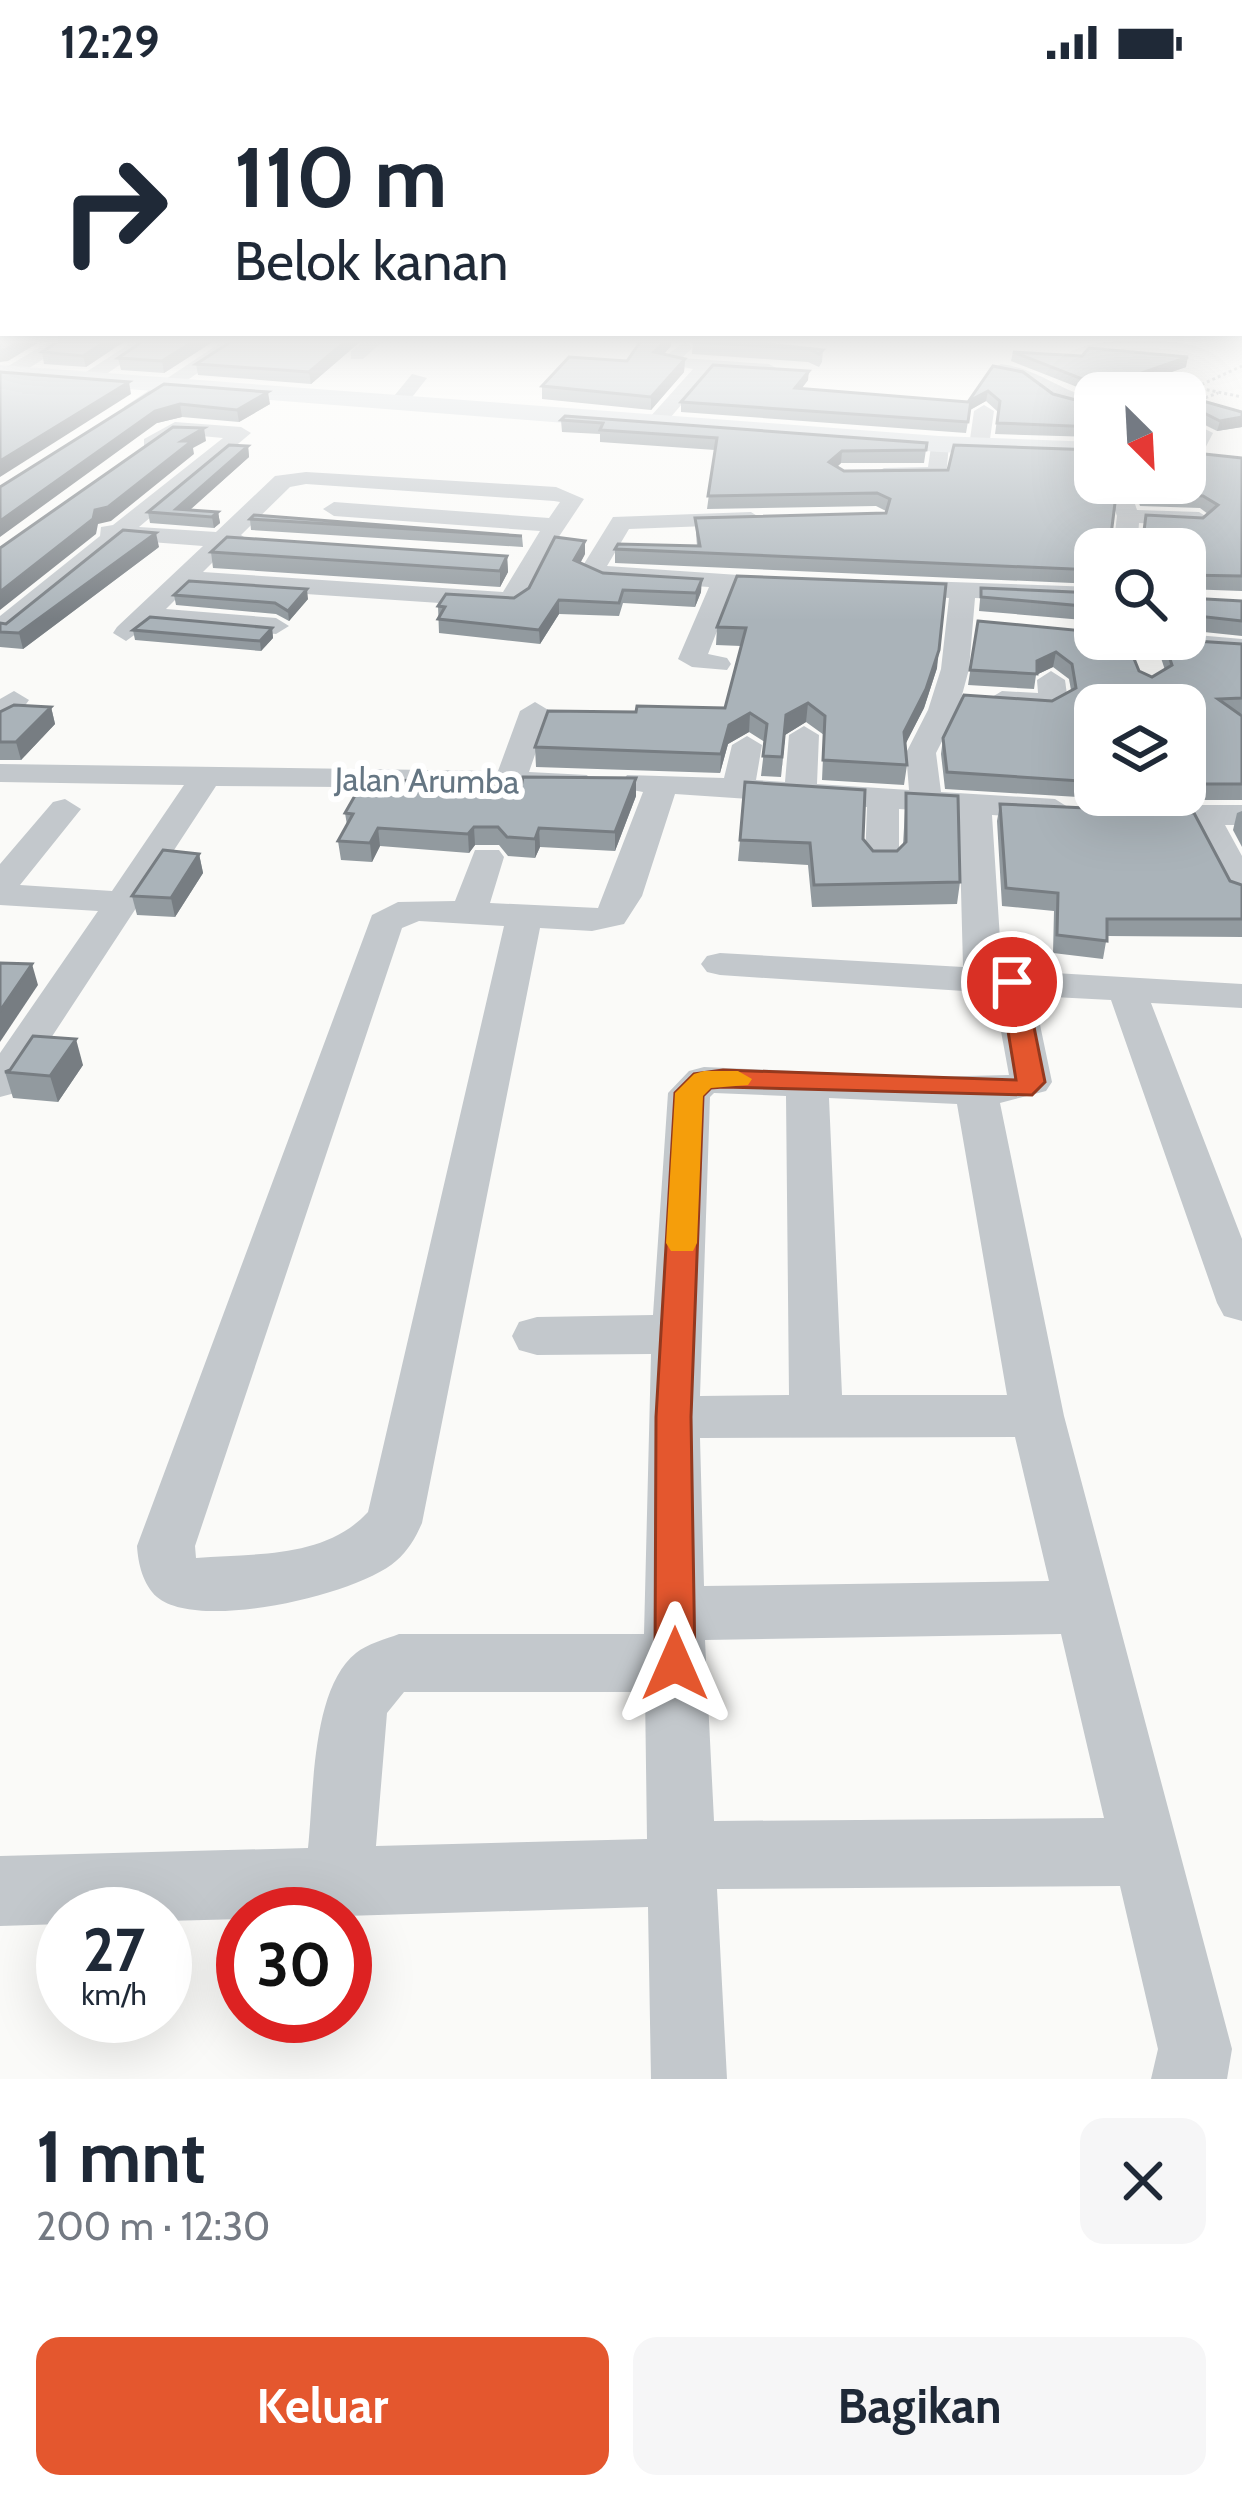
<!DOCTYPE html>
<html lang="id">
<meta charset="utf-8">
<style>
:root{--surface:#fff;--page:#f6f6f7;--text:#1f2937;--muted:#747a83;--accent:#e4572e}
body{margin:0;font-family:Cabin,sans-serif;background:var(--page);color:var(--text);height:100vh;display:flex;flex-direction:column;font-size:45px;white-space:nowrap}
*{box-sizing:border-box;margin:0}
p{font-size:39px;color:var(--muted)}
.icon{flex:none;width:66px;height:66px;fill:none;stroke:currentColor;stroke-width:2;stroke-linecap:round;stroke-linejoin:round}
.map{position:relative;height:1995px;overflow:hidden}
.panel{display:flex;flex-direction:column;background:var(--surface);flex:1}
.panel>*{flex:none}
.guide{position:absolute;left:0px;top:0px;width:1242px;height:252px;box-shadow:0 12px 48px #0002;background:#fff;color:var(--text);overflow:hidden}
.needle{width:78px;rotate:156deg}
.controls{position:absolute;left:1074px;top:288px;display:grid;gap:24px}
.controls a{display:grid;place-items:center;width:132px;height:132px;border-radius:24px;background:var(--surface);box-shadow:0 12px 48px #0002;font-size:60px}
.speed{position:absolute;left:36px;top:1803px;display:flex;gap:24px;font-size:60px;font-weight:700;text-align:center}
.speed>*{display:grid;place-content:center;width:156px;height:156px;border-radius:50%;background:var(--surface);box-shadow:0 12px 48px #0002;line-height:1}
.speed small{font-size:30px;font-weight:400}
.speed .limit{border:18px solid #d22;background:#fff;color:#111}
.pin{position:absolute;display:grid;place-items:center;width:102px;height:102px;color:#fff;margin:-51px;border:6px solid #fff;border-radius:50%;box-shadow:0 3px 12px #0007}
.me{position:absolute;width:132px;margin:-66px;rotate:0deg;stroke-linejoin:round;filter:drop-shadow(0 0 9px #0008)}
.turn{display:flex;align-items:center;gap:42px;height:252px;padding:0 36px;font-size:54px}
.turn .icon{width:156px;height:156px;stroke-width:2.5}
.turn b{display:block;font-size:84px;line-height:102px}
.round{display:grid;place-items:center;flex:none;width:126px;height:126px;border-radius:24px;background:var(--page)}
.overview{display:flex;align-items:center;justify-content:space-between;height:204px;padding:0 36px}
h1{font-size:72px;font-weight:700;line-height:90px}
.button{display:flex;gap:24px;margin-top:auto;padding:24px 36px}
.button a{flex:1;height:138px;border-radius:24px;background:var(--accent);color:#fff;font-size:48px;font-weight:700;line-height:138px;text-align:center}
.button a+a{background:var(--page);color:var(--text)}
.status{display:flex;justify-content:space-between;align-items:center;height:84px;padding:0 60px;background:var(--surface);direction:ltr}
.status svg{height:33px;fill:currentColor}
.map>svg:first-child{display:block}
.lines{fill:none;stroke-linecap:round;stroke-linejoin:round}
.path{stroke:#bbbfc2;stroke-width:3;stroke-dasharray:3 3;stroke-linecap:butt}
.minor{fill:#c3c8cc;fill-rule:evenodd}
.major{fill:#d6dbdf;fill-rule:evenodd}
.wall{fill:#929a9f;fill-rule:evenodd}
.shaded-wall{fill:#777d82}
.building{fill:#aab3b9;stroke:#777d82;stroke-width:3}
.route{fill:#e4572e;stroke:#94391e;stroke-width:3}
.slow{fill:#f59e0b}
.labels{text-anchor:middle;stroke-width:12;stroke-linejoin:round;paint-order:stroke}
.far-street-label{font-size:33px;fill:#657683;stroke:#fff}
</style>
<div class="status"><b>12:29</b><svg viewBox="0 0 49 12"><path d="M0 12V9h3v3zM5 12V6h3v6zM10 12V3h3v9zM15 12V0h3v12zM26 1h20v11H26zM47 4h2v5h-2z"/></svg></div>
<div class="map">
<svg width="1242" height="1995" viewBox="0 0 1242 1995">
<rect width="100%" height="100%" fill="#fafaf8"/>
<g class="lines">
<g class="path">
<polyline points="1189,302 1242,313"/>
<polyline points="1196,303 1242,282"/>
<polyline points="1194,318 1218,309"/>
</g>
<g class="minor">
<polygon points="50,257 71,257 17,292 5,292 5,284"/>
<polygon points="134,257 154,257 95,298 83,298 83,290"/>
<polygon points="223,257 243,257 138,331 124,331 124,323"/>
<polygon points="364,257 383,257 363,275 351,275 351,267"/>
<polygon points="684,258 693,263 682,274 769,280 778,285 769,290 711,286 664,341 650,341 650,333 693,285 658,278"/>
<path d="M 1001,280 C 1039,285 1058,306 1095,315 L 1095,327 L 1052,316 L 1023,294 L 995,289 L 992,285 Z"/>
<polygon points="412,290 427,294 406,321 392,321 390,317"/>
<polygon points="984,321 994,327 989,362 979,368 969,362 974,327"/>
<polygon points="1185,335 1213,349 1200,374 1185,373 1192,351 1185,348"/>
<path d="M 175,338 L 241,343 L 251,349 L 139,443 L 216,448 L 275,392 L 306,388 L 556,403 L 584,415 L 542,478 L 525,516 L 512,524 L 189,502 L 166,525 L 276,534 L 289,542 L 276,550 L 151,539 L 126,557 L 113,549 L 117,543 L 203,462 L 124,456 L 9,551 L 0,553 L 0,532 L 100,452 L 101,443 L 113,441 L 223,354 L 179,350 L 158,363 L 144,363 L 144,355 ZM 306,400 L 554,417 L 560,418 L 549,434 L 334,418 L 323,425 L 334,432 L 540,447 L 503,508 L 203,488 L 228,463 L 246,462 L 250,457 L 241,451 L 290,403 Z"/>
<polygon points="932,356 949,360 946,394 884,396 873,390 884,384 928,383"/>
<polygon points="1106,399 1128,399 1137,426 1199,428 1210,435 1199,442 1139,439 1137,465 1113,465 1117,432"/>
<polygon points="751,428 762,435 759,440 629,445 607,482 797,495 801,500 788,508 734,504 708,570 727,574 731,580 727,586 692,583 678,575 709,503 591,495 579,488 613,433"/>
<path d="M 892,496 L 1095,503 L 1095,519 L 975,514 L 969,585 L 958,626 L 936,669 L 941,708 L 1055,715 L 1071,725 L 1055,735 L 992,731 L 1002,886 L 1242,900 L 1242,924 L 1151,919 L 1242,1155 L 1242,1237 L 1224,1232 L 1217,1219 L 1111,916 L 1034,912 L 1052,998 L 1046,1007 L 1000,1019 L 1064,1332 L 1232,1965 L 1227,1995 L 1151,1995 L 1158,1965 L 1120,1802 L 717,1805 L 727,1995 L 651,1995 L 648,1823 L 345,1832 L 243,1830 L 243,1835 L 165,1837 L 165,1830 L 63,1830 L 63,1840 L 0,1842 L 0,1772 L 308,1764 C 314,1710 311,1605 356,1569 C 367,1560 386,1555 399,1550 L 644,1550 L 651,1270 L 537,1271 L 519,1266 L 512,1252 L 519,1238 L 537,1233 L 653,1231 L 668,1009 L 689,987 L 704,983 L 925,993 L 1009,991 L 994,909 L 720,891 L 707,888 L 701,880 L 707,872 L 720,869 L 963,883 L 959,729 L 899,725 L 899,777 L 894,784 L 870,784 L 865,777 L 867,723 L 675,710 L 642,812 L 624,840 L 592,847 L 540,844 L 422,1439 C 416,1453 408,1467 396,1477 C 358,1511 198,1548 157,1513 C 143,1501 138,1479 137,1462 L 372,831 L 398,818 L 455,817 L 475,766 L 499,766 L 504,773 L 490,819 L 598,824 L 643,708 L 627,705 L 622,698 L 627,691 L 724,694 L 732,661 L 747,652 L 762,661 L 756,696 L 785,698 L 789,651 L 804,642 L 819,651 L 817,700 L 909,706 L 906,669 L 928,626 L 941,585 L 949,514 L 883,509 L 879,504 L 883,499 ZM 419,837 L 504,842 L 368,1428 C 325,1475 255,1469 196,1474 L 195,1462 L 402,844 ZM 714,1009 L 786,1012 L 789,1311 L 700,1312 L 710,1013 ZM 829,1014 L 957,1020 L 1007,1311 L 842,1311 ZM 1015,1353 L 1049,1497 L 704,1502 L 700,1354 ZM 1061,1550 L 1104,1734 L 714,1737 L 705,1556 ZM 404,1608 L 645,1608 L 647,1755 L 376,1762 L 387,1629 Z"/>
<polygon points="1185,550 1242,555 1242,571 1153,563 1140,555 1185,555"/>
<polygon points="1051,587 1065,596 1068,618 1063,624 1002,625 987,616 1002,607 1038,609 1037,596"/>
<polygon points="14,607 29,616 11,641 0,644 0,615"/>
<polygon points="535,618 550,627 529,688 587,691 592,698 587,705 216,702 15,1009 0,1013 0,969 98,827 0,821 0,780 53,718 65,715 81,725 20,801 112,807 184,701 0,698 0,680 498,687 520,627"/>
<polygon points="1141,721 1242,721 1242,741 1225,741 1242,772 1242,815 1229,812 1224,804 1192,741 1129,738 1125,731 1129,724"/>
</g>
<polygon class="major" points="0,281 939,352 1095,358 1095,374 939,368 0,295"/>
</g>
<g class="wall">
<polygon points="59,257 125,257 86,283 44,280 42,268"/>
<polygon points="143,257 214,257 164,289 121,286 118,274"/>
<polygon points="232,257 361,257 311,300 198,291 196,280"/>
<polygon points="693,258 823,266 822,278 819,283 808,278 692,270"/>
<polygon points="671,262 664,270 685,275 684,288 651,326 542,315 542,302"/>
<polygon points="1013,268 1186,283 1139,299 1174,309 1095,310 1011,277"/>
<polygon points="993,282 1053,310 1095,321 1095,353 995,350 998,328 986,317 970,326 966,349 681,328 681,318 808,296 802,304 968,318"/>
<polygon points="164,300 270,320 239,338 182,333 157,339"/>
<polygon points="1185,312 1242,328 1242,343 1217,347 1185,331"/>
<polygon points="561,336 927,359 924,379 841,379 837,383 844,387 1111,451 1116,456 1142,455 1146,431 1203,434 1208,430 1200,424 1140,422 1132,399 1185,399 1242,374 1242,507 1185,505 1095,465 1095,500 615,479 615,465 697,462 695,434 886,429 886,427 876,422 707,425 715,366 600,358 600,350 562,348"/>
<polygon points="248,362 249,373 190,426 218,428 220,439 214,444 150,439 148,428"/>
<polygon points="250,435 522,452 523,463 251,446"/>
<polygon points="159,463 23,565 0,563 0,539 6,540"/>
<polygon points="211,468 507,472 508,488 500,503 213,484"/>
<polygon points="585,470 580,479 603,489 701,508 695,523 623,519 619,532 559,530 540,560 439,549 438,522 514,514"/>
<polygon points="737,492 937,584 924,624 905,660 907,681 904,701 822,696 824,651 806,638 785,651 781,693 761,692 765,658 749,648 728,660 720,689 536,683 535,663 636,628 725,624 741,562 716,561 717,543"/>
<polygon points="981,504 1095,509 1095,537 979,527"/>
<polygon points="174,511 308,515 289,537 276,530 176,521"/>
<polygon points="1188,514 1242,517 1242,552 1185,546"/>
<path d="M 978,537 L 1152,593 L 1165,586 L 1159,568 L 1162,555 L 1242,560 L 1242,630 L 1239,630 L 1242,632 L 1242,716 L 1128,716 L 945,705 L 941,670 L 943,654 L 1052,617 L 1071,606 L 1069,595 L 1053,583 L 1036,591 L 1034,605 L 968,601 ZM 1095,621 L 1185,621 L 1185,711 L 1095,711 Z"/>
<polygon points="272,544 273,554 261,567 135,556 133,546"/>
<polygon points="51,623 55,640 21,676 0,676 0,628"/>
<polygon points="636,694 636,712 615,767 540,763 535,774 508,772 499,761 475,761 469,769 380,762 372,778 341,776 338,757 347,741 345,729 521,703"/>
<polygon points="906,709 960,798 957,820 812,823 808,781 738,777 740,756 863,755 873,767 897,767 903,761"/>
<polygon points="1000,720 1242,801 1242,853 1107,852 1103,875 1053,869 1054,827 1002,822 997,737"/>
<polygon points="1242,727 1242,763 1233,746 1237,729"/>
<polygon points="199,770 203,789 175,833 137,831 132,812"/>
<polygon points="83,981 58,1018 13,1014 5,988"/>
</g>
<g class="shaded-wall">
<polygon points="19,257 41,257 8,277 0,278 0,266"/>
<polygon points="106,257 125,257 86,283 83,272"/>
<polygon points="194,257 214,257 164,289 162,277"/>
<polygon points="346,257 361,257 311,300 309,288"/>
<polygon points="665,257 671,257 671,262 654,281 654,268"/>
<polygon points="1188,273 1186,283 1122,305 1124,295"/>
<polygon points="685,275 684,288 651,326 651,313"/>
<polygon points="809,287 808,296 794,314 795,304"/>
<polygon points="129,298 131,310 0,393 0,377"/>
<polygon points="988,307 986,317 970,326 971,316"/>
<polygon points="268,308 270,320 239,338 237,326"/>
<polygon points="180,320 182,333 157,339 0,453 0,437 155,327"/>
<polygon points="1242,333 1242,343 1217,347 1220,337"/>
<polygon points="204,344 206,357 193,364 194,370 111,437 98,440 96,450 0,526 0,508 95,426 182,357"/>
<polygon points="248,362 249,373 184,431 176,425"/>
<polygon points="842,367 841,379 828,391 829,378"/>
<polygon points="218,428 220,439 214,444 212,433"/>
<polygon points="156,449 159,463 23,565 19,549"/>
<polygon points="585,457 585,470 575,489 574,476"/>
<polygon points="507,472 508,488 500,503 500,487"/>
<polygon points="702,495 701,508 695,523 696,509"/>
<polygon points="307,505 308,515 289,537 288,527"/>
<polygon points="559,516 559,530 540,560 539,546"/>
<polygon points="272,544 273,554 261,567 260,557"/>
<polygon points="939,566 937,584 924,624 902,667 904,648"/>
<polygon points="1056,568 1053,583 1036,591 1037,577"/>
<polygon points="808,619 806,638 785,651 781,693 786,631"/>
<polygon points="51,623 55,640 21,676 16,658"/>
<polygon points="750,629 749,648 728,660 720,689 721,670 729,641"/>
<polygon points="636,694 636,712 615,767 615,748"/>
<polygon points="474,743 475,761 469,769 468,750"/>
<polygon points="378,744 380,762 372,778 370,759"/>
<polygon points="539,744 540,763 535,774 535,755"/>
<polygon points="199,770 203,789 175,833 171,814"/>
<polygon points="32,880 38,901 0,958 0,927"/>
<polygon points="76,955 83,981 58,1018 50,992"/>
</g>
<g class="building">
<polygon points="0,257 19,257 5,266 0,266"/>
<polygon points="59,257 106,257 83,272 42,268"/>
<polygon points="143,257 194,257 162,277 118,274"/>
<polygon points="232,257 346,257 309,288 196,280"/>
<polygon points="641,257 665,257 654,268 685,275 651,313 542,302 569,273 627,277"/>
<polygon points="743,257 823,266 819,270 809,265 693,258"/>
<polygon points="1089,264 1188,273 1124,295 1174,309 1100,309 1098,301 1013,268 1082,272"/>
<polygon points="713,281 809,287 795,304 968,318 993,282 1023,288 1053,310 1095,321 1095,343 997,339 1000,317 988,307 971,316 968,338 681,318"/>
<polygon points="0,288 129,298 0,377"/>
<polygon points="164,300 268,308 237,326 180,320 155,327 0,437 0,403"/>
<polygon points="1185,312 1242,328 1242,333 1220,337 1186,320 1185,327"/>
<polygon points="565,332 927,359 926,366 842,367 829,378 844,387 948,386 954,361 1095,366 1095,399 1109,399 1115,419 1111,451 1116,456 1143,455 1146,431 1203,434 1218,421 1203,412 1143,409 1139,399 1185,399 1185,368 1242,374 1242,492 1185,491 1185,494 1185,465 1095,465 1095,486 615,465 618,460 700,462 695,434 886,429 890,415 877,409 708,412 717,354 600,346 603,339 561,336"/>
<polygon points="173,343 204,344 182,357 192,357 108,423 95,426 93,435 0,508 0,464"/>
<polygon points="229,361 248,362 176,425 218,428 212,433 148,428"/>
<polygon points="254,431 522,452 250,435"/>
<polygon points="123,446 156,449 19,549 0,548 0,539 6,540"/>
<polygon points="227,453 507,472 500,487 211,468"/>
<polygon points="555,453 585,457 574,476 603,489 702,495 696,509 623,506 619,519 559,516 539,546 438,535 445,523 438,522 446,510 514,514 529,504"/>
<polygon points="737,492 946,500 939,566 926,605 904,648 907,681 823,676 825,632 808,619 786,631 782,673 763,672 767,640 750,629 729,641 721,670 535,663 548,627 636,628 637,622 725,624 746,544 717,543"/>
<polygon points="189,497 307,505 288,527 275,519 174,511"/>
<polygon points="981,504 1095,509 1095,523 981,513"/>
<polygon points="1185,511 1188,514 1242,517 1242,537 1189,531 1185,535"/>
<polygon points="150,533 272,544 260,557 133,546"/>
<polygon points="978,537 1095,548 1095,555 1126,555 1139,587 1152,593 1172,581 1163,555 1242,560 1242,614 1218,615 1242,632 1242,700 1185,700 1185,621 1095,621 1095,698 947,688 943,654 964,611 1052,617 1076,604 1072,580 1056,568 1037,577 1037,590 970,586"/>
<polygon points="14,621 51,623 16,658 0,658 0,628"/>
<polygon points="523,693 636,694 615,748 539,744 535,755 507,753 498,743 474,743 468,750 378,744 370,759 338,757 353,730 345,729 365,694 521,703"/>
<polygon points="745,698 865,706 863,755 873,767 897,767 906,758 906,709 958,712 960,798 814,801 810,759 740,756"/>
<polygon points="1000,720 1194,729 1230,797 1242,801 1242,835 1107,835 1107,857 1057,851 1058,809 1006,804"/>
<polygon points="163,766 199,770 171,814 132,812"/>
<polygon points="0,879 32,880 0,927"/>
<polygon points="33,952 76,955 50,992 5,988 10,986"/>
</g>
<linearGradient id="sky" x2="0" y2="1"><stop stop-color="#96bcdc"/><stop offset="0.48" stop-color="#fdfdfc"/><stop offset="1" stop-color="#fdfdfc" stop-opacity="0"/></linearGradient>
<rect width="1242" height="537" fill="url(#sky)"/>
<polygon class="route" points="1012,891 1025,898 1045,998 1032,1011 723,1003 711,1004 703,1012 691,1333 695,1580 689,1593 675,1598 661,1593 655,1580 656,1333 675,1009 694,990 723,986 1016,996 1000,898"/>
<polygon class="slow" points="704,987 738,987 752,995 748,1001 711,1004 703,1012 697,1159 693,1167 671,1167 666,1159 675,1009 694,990"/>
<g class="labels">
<g class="far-street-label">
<text transform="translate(427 696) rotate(1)" y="12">Jalan Arumba</text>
</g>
</g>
</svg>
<div class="controls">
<a><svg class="needle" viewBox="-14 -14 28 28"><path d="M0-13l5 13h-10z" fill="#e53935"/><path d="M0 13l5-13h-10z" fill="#747a83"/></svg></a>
<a><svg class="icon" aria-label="search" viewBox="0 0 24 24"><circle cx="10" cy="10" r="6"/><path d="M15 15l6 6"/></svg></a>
<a><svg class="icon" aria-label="layers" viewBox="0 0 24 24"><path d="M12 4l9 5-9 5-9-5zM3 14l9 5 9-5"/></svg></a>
</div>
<div class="speed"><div>27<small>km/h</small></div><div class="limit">30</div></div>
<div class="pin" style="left:1012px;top:898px;background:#d93025"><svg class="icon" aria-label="arrive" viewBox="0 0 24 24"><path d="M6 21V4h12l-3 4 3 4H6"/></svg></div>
<svg class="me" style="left:675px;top:1580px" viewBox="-20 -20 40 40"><path d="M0-17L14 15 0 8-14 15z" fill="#e4572e" stroke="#fff" stroke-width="4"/></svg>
<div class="guide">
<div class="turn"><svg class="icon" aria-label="right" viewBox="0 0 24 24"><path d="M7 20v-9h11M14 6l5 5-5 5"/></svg><div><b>110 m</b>Belok kanan</div></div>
</div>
</div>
<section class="panel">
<div class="overview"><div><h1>1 mnt</h1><p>200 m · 12:30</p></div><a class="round"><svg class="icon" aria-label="close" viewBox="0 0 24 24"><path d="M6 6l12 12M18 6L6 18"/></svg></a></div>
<div class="button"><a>Keluar</a><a>Bagikan</a></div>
</section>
